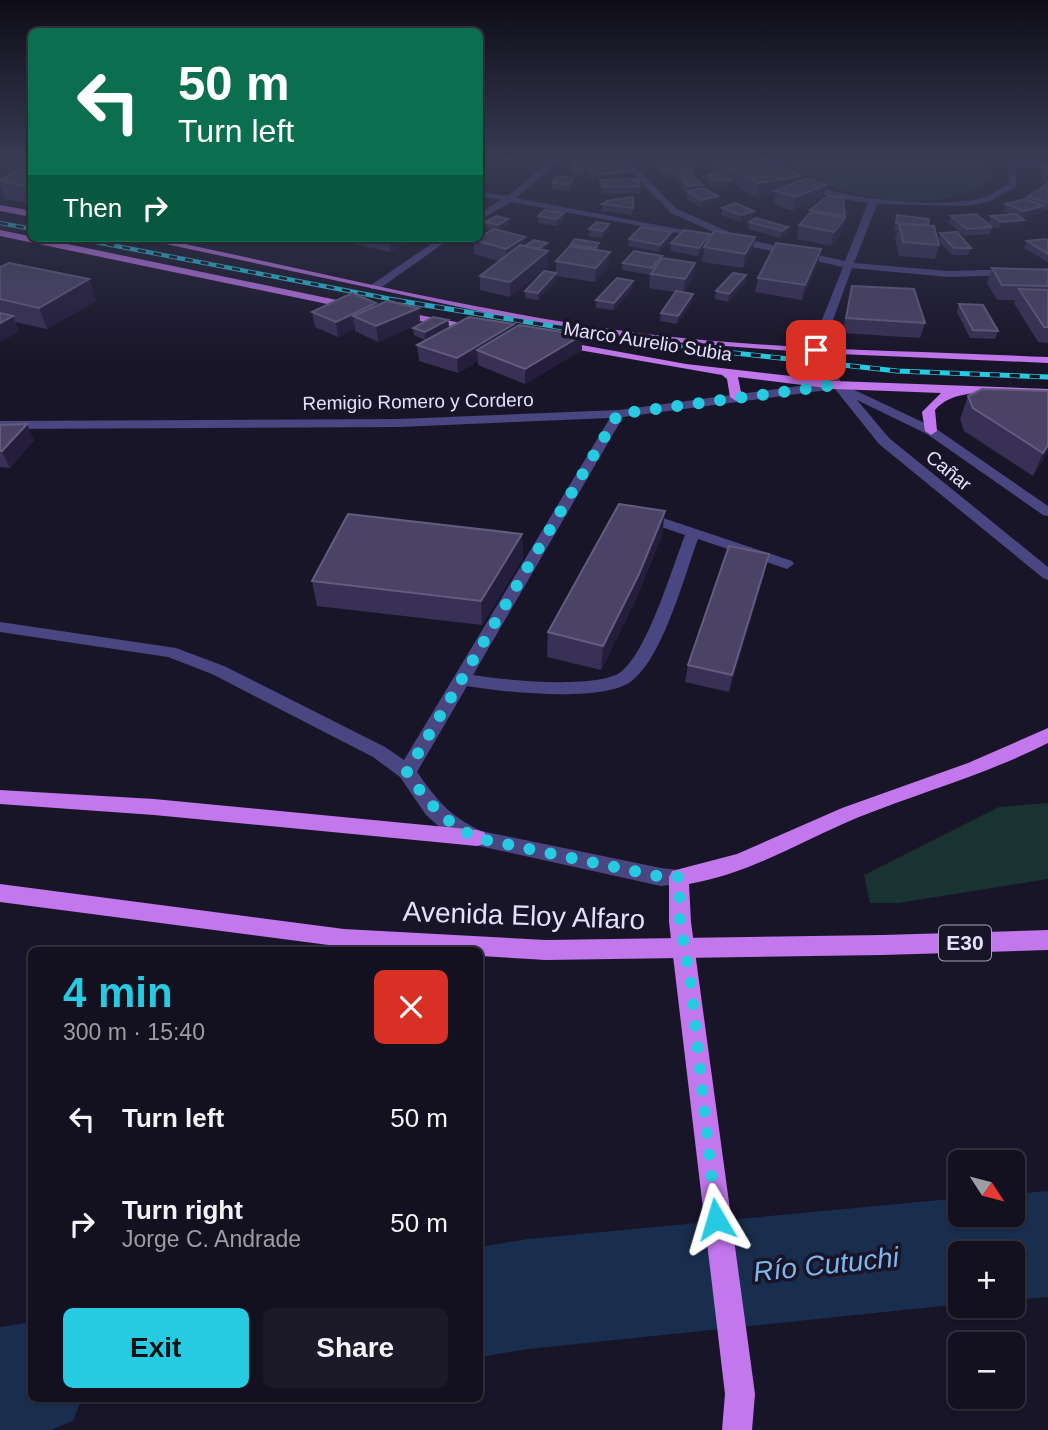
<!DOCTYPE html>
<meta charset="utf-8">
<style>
:root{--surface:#13101f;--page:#1c1928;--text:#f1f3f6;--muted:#9d9da4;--line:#32303d;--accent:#27cbe1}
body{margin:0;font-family:Helvetica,sans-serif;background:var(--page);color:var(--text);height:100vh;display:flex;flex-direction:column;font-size:26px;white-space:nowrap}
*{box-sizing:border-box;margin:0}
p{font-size:23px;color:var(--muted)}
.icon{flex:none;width:38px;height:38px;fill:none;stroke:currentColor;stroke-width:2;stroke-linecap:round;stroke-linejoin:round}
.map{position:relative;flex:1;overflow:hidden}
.side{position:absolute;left:28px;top:947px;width:455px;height:455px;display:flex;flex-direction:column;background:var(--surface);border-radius:10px;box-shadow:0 2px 5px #0004,0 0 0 2px var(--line)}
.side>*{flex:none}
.top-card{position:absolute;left:28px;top:28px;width:455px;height:214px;border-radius:10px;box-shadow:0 2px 5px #0004,0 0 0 2px var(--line);background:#0b6e4f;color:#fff;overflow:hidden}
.needle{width:46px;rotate:126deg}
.buttons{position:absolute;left:948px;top:1150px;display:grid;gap:14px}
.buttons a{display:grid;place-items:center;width:77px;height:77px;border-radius:10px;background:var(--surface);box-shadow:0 2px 5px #0004,0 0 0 2px var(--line);font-size:35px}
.pin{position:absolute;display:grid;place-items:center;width:60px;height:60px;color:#fff;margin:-30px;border-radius:14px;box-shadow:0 4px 10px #0006}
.me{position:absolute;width:77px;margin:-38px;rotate:353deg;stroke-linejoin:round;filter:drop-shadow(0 0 5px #0008)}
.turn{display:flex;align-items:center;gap:24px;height:147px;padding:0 35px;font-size:32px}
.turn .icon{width:91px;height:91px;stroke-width:2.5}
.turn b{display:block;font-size:49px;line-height:60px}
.then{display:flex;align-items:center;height:66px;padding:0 35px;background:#0003;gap:14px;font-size:26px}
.round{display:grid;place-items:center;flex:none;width:74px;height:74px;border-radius:10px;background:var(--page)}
.headline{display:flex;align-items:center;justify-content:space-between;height:119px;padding:0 35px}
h1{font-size:42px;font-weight:600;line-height:52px;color:var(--accent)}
.primary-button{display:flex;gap:14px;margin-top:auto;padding:14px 35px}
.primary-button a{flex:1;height:80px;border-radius:10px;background:var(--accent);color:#111;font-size:28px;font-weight:600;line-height:80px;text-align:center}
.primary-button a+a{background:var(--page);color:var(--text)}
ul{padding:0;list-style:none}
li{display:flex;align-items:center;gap:21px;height:105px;padding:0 35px}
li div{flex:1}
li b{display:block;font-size:26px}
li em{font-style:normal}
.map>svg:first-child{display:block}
.green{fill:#193232}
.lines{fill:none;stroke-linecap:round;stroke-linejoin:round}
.river{fill:#192d4e;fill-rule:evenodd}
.minor{fill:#4a4682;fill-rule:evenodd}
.major{fill:#c277ec;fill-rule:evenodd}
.rail-far1-casing{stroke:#27cbe1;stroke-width:4.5}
.rail-casing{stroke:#27cbe1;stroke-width:5}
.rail-far1{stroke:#191529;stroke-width:2.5;stroke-dasharray:8;stroke-linecap:butt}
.rail{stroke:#191529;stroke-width:3.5;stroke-dasharray:10;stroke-linecap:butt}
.major-bridge{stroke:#c277ec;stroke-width:20}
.wall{fill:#383055}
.shaded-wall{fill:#241d3c}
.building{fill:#4b4366;stroke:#635c7e;stroke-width:2}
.route{stroke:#27cbe1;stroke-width:12;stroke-dasharray:0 21.6}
.labels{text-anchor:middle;stroke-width:7;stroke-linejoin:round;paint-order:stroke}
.far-street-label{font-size:19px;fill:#e5e1fb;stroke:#191529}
.shield{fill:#191529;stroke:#a8a4bc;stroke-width:2}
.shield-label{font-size:21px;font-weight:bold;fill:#e5e1fb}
.near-street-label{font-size:28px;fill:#e5e1fb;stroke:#191529}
.near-water-label{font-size:28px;font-style:italic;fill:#7db7ed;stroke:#191529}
</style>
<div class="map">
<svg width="1048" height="1430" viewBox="0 0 1048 1430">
<rect width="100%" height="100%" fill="#191529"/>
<g class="green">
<path d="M 792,160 L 978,160 L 984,164 L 990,177 C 952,220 833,199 792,166 Z"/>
<polygon points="1048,803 1048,879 899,903 870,903 864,875 999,807"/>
</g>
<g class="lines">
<g class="river">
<polygon points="1048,1191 1048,1297 1013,1300 1013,1253 961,1253 961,1304 528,1349 480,1357 480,1247 528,1239 961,1198 961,1214 1013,1214 1013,1194"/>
<polygon points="32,1322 32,1398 82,1398 73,1421 50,1430 0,1430 0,1327"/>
</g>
<g class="minor">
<polygon points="551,160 560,160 516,198 710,235 705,238 511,202 480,220 480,213 501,200 480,196 480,192 508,196"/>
<path d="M 624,160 L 632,160 L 631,163 L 677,209 L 745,239 L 845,261 L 868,203 C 831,197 797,193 774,160 L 782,160 C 785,164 788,170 791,173 C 820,200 949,210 985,197 C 993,194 1001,188 1009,184 L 1008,167 L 1002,160 L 1011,160 L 1014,164 L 1048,164 L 1048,168 L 1016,168 L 1016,187 L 988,202 L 966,206 L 877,204 L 854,263 L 948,271 L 1048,268 L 1048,274 L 948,277 L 852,268 L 822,350 L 824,360 L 844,385 L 935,428 L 1048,506 L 1048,516 L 1043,515 L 927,434 L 857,400 L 889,438 L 1048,567 L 1048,580 L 1043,578 L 879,444 L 835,389 L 623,417 L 473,675 C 502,680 600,690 622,671 C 648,650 672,568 685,535 L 638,519 L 638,513 L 648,513 L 792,561 L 794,564 L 787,569 L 698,539 C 684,577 664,653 634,679 C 608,704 502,692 467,686 L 417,772 C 437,800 448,815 481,831 L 661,868 L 686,871 L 689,877 L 686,883 L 661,886 L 470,844 L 445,832 L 426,815 L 400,777 L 373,757 L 212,674 L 168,657 L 0,632 L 0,622 L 176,648 L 224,666 L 385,747 L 404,760 L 610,418 L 399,427 L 0,429 L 0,421 L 399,419 L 619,410 L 829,382 L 812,361 L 810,350 L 843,267 L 730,242 L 729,239 L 671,213 L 624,165 Z"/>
<polygon points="440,238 451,238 379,289 371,289 371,285"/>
</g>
<g class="major">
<polygon points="0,205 32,211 32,217 0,211"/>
<polygon points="0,230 356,304 361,307 356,310 0,236"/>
<path d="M 138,238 L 157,238 C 319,272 481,313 646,334 C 779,350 914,351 1048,357 L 1048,363 L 816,353 L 646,340 L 492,314 Z"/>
<polygon points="398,311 477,326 482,329 477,332 394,316 393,314"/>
<path d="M 560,341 L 686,364 L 835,381 L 1048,389 L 1048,397 C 1015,395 958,383 935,410 L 937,431 L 931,435 L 925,431 L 922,412 L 941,393 L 835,389 L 738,377 L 742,397 L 736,401 L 730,397 L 727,379 L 722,375 L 556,346 L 556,342 Z"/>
<path d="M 1048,728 L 1048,743 C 987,774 922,792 859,817 C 803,840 750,874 689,884 L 691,922 L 755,1394 L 752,1430 L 722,1430 L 725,1394 L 669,922 L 669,877 L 672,871 L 737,854 L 842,808 L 968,763 Z"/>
<polygon points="0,790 154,799 477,830 484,832 487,838 484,844 477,846 154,815 0,804"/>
<polygon points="0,884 344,929 546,940 554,943 557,950 554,957 546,960 480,956 480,950 344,947 0,902"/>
<polygon points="1048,930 1048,950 882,955 874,952 871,945 874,938 882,935"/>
</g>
<defs>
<g id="rail-far1">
<polyline points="0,223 32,229"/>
<polyline points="75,238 406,302"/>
</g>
<polyline id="rail" points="395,300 672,346 897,371 1048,377"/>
</defs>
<use href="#rail-far1" class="rail-far1-casing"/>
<use href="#rail" class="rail-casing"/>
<use href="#rail-far1" class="rail-far1"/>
<use href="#rail" class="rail"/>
<polyline class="major-bridge" points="546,950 882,945"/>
</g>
<g class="wall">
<polygon points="578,160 618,160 618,161 593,161 592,166 627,179 640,186 639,193 602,194 600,187 600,181 594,182 587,173 587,170 582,176 570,175 571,168"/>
<polygon points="658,160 694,169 693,175 694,177 694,179 703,185 703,188 718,196 717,203 700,207 686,198 687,192 681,188 682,185 677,179 677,176 663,177 657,167"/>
<polygon points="710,160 725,160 725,163 741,169 741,166 737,160 770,160 770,163 773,166 801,176 800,181 823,198 793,211 773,204 775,193 756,197 736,185 737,178 730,179 731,180 730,186 714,188 707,182 708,175 720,174 717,170 717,168 714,168"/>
<polygon points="32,163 32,204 6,199 0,184 0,180"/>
<polygon points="1041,166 1048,166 1048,181 1042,180 1039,173"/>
<polygon points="1048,182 1048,210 1043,209 1042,213 1022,218 1022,227 998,229 989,223 991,216 1010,214 1004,211 1006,204 1026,199 1027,197 1042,189"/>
<polygon points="552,183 573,185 569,191 552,189"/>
<polygon points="633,197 632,215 602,211 602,204"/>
<polygon points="722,208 753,218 740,222 721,215"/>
<polygon points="810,210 845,216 844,218 845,218 842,232 831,246 797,239 799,225 808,215"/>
<polygon points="897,215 928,226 939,245 935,259 899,256 895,238 897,230 894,230"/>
<polygon points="538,216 563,220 557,226 538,223"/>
<polygon points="951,216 992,227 990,234 964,236 949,223"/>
<polygon points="508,219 508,226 500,230 525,246 547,243 546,251 548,251 548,265 510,297 480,290 480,276 499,261 474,254 474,240 491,230 486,229 485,222"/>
<polygon points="749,222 788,227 787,234 780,238 748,229"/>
<polygon points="589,229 609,231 602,238 589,236"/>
<polygon points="940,233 971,248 968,255 952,255 938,240"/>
<polygon points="710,234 710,238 752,251 743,268 702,262 704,249 698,256 670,251 671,243"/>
<polygon points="353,238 412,238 412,239 390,252 354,244"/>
<polygon points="629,239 671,239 659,252 628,246"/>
<polygon points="1048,240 1048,262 1024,248 1027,241"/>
<polygon points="599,243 599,250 609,266 595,282 556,276 556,281 538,300 525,298 525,291 556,273 556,261 571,246 571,244"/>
<polygon points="662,256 662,258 695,263 694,277 684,292 693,294 692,301 677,324 660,321 661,313 675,292 649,288 650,275 622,270 623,263"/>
<polygon points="818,263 802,300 755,292 758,278"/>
<polygon points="0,267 89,279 96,301 47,329 15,322 19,331 0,342"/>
<polygon points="992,268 1048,270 1048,343 1038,342 1014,303 1015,300 997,300 987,283"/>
<polygon points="746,275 745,283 728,302 715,299 716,291"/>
<polygon points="633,281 632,289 614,310 596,308 596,300"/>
<polygon points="852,286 925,323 920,338 842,333"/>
<polygon points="959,304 998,331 995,339 970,338 957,312"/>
<polygon points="376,306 419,308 420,323 378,342 355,331 355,328 338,337 315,327 312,312"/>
<polygon points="448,320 449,327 425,340 414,335 413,328"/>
<polygon points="514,329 582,335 582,350 525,384 478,365 478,361 458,373 419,361 417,345"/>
<polygon points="1048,391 1048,452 1033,476 964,431 960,419 968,396"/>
<polygon points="0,425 34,440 10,468 0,467"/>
<polygon points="665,511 662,535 636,599 601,670 547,657 548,632"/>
<polygon points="522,534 523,558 482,625 317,606 312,581"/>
<polygon points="765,571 729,692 685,682 688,665"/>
</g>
<g class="shaded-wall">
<polygon points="591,160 593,160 593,165 589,169 588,166 587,171 582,176 582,170"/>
<polygon points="628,172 627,179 594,182 594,175"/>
<polygon points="801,176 798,189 775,191 775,193 756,197 759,183"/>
<polygon points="573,178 573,185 569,191 569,184"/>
<polygon points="731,180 730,186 714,188 715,181"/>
<polygon points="703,185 702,191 688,192 689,186"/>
<polygon points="826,185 823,198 793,211 796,197"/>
<polygon points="718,196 717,203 700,207 701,200"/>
<polygon points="1044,206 1042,213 1022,218 1024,211"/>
<polygon points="754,211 753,218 740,222 741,215"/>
<polygon points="564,213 563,220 557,226 557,219"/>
<polygon points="845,218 842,232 831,246 834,232"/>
<polygon points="508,219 508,226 498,232 498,225"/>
<polygon points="1024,220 1022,227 998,229 1001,222"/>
<polygon points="609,224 609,231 602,238 603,231"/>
<polygon points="788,227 787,234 780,238 782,231"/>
<polygon points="672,232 671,239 659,252 660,245"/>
<polygon points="710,234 710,242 698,256 699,248"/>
<polygon points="525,237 525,251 506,263 506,249"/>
<polygon points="755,237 752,251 743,268 745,254"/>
<polygon points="388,238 412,238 412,239 390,252"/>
<polygon points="547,243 547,250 533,260 533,252"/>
<polygon points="821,249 818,263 802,300 805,285"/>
<polygon points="548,251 548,265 510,297 510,282"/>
<polygon points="610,252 609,266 595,282 596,268"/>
<polygon points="695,263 694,277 683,294 685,279"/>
<polygon points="556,273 556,281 538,300 538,293"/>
<polygon points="746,275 745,283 728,302 729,294"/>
<polygon points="89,279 96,301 47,329 39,308"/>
<polygon points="633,281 632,289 614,310 614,303"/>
<polygon points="693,294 692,301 677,324 678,316"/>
<polygon points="376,303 377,318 353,316 355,328 338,337 336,322"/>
<polygon points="419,308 420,323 378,342 376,326"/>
<polygon points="13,316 19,331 0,342 0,323"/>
<polygon points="448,320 449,327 425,340 425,332"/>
<polygon points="514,324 514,339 477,350 478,361 458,373 457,358"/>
<polygon points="582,335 582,350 525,384 525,369"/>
<polygon points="27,424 34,440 10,468 2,451"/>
<polygon points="1048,445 1048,452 1033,476 1043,453"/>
<polygon points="665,511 662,535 636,599 601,670 603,646"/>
<polygon points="522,534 523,558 482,625 481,601"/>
<polygon points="769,554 765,571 729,692 732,675"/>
</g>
<g class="building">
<polygon points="578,160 591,160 582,170 571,168"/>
<polygon points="658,160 688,160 694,169 664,170"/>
<polygon points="714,160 725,160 725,162 715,162"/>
<polygon points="735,162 743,171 726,172 718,163"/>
<polygon points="768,162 773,166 749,170 742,164"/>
<polygon points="32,163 32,187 0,181 0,180"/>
<polygon points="620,164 628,172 594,175 588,166"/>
<polygon points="780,165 801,176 759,183 738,172"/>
<polygon points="1041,166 1048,166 1048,174 1045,174"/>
<polygon points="690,172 694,177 682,178 678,173"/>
<polygon points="723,173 731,180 715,181 708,175"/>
<polygon points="556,176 573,178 569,184 552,183"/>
<polygon points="806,178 826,185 796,197 775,191"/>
<polygon points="637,179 640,186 603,187 600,180"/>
<polygon points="696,179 703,185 689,186 682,181"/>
<polygon points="1048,182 1048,188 1042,187"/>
<polygon points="704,188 718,196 701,200 687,191"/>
<polygon points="1042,188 1048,190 1048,203 1027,197"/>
<polygon points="828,196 843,198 845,216 810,210"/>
<polygon points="633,197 633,208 602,204 607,201"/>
<polygon points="1025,199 1044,206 1024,211 1006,204"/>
<polygon points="735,203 754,211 741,215 722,208"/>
<polygon points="545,210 564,213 557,219 538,216"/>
<polygon points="811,212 845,218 834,232 799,225"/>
<polygon points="976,214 992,227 967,229 951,216"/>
<polygon points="1015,214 1024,220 1001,222 991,216"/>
<polygon points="897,215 929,219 928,226 896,223"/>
<polygon points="496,216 508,219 498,225 485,222"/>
<polygon points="756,218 788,227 782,231 749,222"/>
<polygon points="596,222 609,224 603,231 589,229"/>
<polygon points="899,224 934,226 939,245 903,242"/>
<polygon points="641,227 672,232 660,245 629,239"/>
<polygon points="494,229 525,237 506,249 474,240 480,238 480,237"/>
<polygon points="684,230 710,234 699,248 671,243"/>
<polygon points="714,231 755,237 745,254 704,247"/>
<polygon points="957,232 971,248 954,248 940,233"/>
<polygon points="575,239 599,243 595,248 571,244"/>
<polygon points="1046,239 1048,240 1048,254 1027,241"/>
<polygon points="534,240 547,243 538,249 525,246"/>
<polygon points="776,243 821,249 805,285 758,278"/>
<polygon points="520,245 548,251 510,282 480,276"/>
<polygon points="570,246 610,252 596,268 556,261"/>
<polygon points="634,251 662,256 652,268 623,263"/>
<polygon points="662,258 695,263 685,279 651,274"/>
<polygon points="9,263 89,279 39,308 0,299 0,267"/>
<polygon points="992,268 1048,270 1048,286 1002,285"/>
<polygon points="544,271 556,273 538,293 525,291"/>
<polygon points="733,273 746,275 729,294 716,291"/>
<polygon points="617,278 633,281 614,303 596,300"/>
<polygon points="852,286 914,289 925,323 846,318"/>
<polygon points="1019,289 1048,290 1048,327 1044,327"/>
<polygon points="676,291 693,294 678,316 661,313"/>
<polygon points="352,293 376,303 336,322 312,312"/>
<polygon points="387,301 419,308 376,326 353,316"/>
<polygon points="959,304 983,305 998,331 973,330"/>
<polygon points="0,313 13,316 0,323"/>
<polygon points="433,317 448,320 425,332 413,328"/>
<polygon points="469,317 514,324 457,358 417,345"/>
<polygon points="519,325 582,335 525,369 477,350"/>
<polygon points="982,389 1048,391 1048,445 1043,453 973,408 968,396"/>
<polygon points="27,424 2,451 0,451 0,425"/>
<polygon points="619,504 665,511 639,574 603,646 548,632"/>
<polygon points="348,514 522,534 481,601 312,581"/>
<polygon points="729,546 769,554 732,675 688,665"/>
</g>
<linearGradient id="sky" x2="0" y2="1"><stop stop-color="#0e0c17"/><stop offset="0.44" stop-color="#383b54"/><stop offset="1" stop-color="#383b54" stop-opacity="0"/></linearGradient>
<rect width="1048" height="360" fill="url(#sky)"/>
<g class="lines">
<path class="route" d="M 716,1219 L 691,985 L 680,922 L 679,877 L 662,877 L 477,838 C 444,822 427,802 407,772 L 618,414 L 835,385 L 818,361 L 816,350"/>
</g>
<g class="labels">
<g class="far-street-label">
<text transform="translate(648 341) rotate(9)" y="7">Marco Aurelio Subia</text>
<text transform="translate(418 401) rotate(-1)" y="7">Remigio Romero y Cordero</text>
<text transform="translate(949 470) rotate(39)" y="7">Cañar</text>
</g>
<rect class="shield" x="939" y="925.5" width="52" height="35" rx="5"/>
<g class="shield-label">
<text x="965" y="950">E30</text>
</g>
<g class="near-street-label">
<text transform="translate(524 915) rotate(2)" y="10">Avenida Eloy Alfaro</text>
</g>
<g class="near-water-label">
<text transform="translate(826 1264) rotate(-6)" y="10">Río Cutuchi</text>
</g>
</g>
</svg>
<div class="buttons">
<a><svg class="needle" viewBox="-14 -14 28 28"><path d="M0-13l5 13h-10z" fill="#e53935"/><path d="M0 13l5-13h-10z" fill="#9d9da4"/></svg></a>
<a>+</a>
<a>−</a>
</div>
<div class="pin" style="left:816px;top:350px;background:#d93025"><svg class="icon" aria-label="arrive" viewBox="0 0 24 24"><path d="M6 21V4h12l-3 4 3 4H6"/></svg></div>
<svg class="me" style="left:716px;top:1219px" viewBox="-20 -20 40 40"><path d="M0-17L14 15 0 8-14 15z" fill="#27cbe1" stroke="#fff" stroke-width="4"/></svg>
<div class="top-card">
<div class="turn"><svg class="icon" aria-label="left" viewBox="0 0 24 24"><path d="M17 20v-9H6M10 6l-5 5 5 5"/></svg><div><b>50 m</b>Turn left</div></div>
<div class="then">Then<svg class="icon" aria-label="right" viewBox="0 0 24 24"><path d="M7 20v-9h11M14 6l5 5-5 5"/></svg></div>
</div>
<section class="side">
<div class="headline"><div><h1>4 min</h1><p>300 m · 15:40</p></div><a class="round" style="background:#d93025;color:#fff"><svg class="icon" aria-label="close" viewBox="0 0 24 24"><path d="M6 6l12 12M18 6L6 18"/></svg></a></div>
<ul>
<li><svg class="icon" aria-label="left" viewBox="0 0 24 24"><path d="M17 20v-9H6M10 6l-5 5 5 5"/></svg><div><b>Turn left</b></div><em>50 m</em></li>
<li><svg class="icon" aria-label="right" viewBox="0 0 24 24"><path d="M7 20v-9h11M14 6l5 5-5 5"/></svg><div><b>Turn right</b><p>Jorge C. Andrade</p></div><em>50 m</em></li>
</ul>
<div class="primary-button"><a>Exit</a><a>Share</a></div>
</section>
</div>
